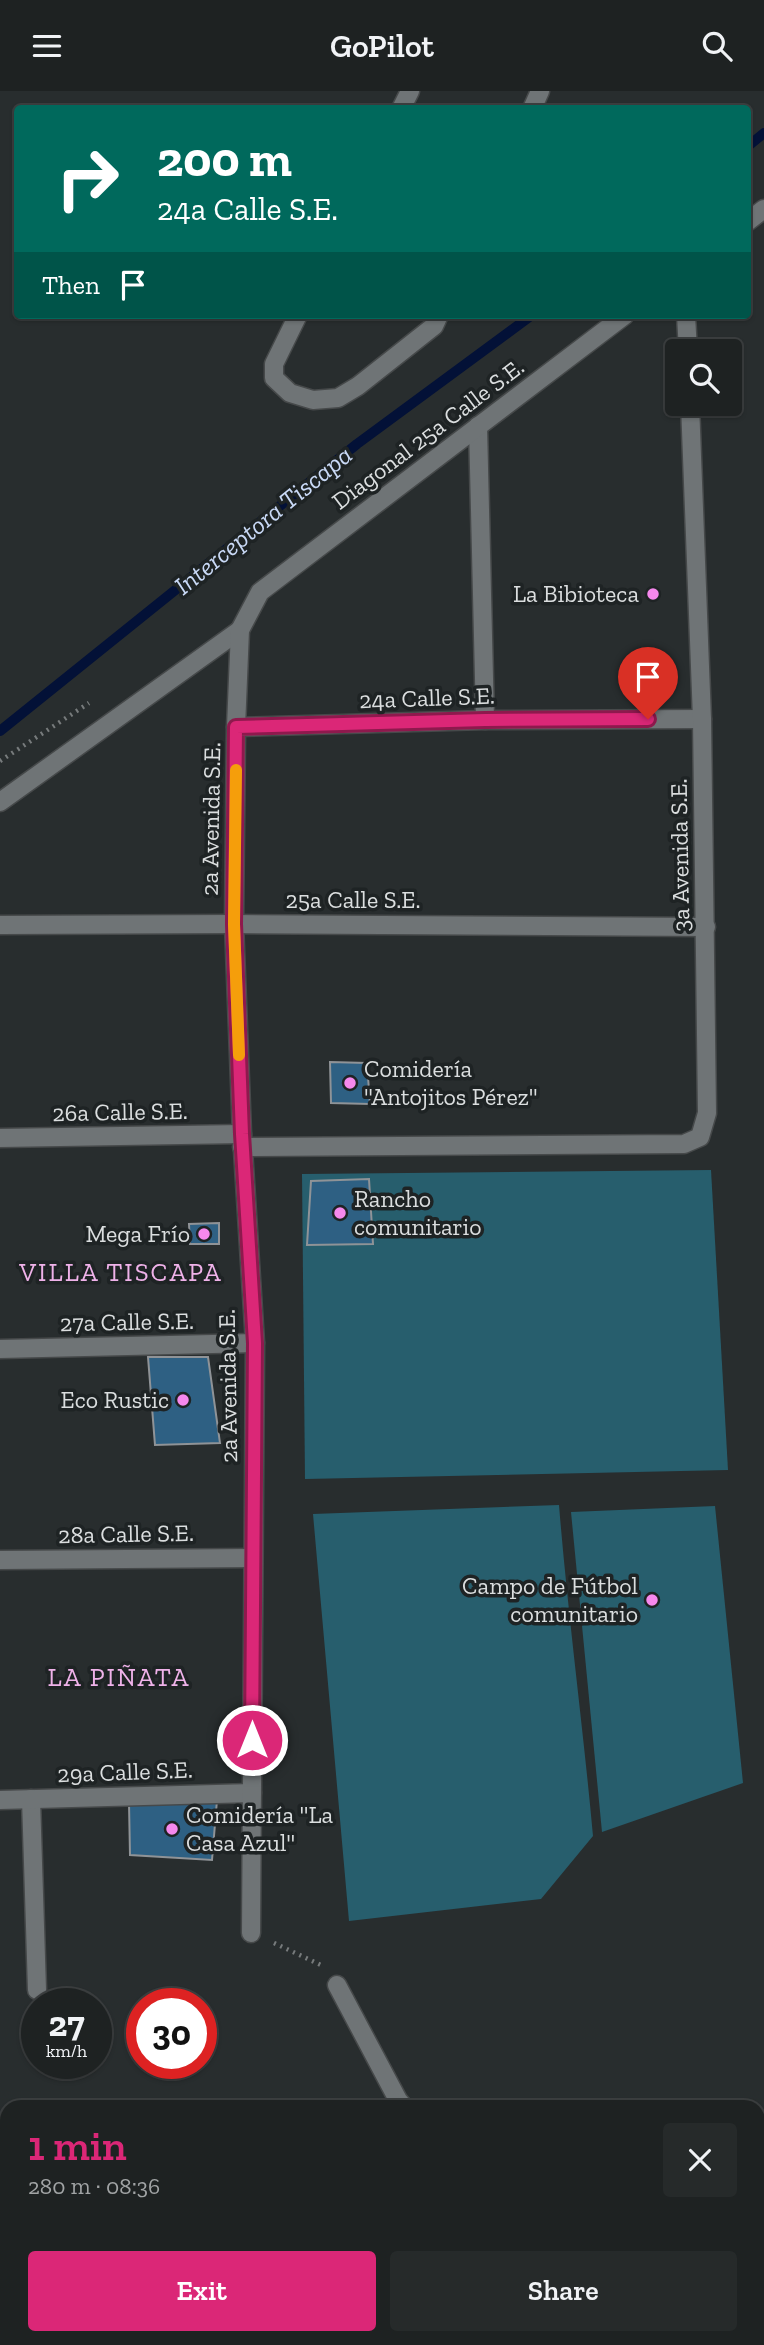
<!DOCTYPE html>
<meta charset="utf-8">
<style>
:root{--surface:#1e2222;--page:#262a2a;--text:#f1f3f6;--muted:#a1a4a5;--line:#3c3f40;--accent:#db2777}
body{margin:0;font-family:"Zilla Slab",serif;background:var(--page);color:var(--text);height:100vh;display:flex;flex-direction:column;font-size:26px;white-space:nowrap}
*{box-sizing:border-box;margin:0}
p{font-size:23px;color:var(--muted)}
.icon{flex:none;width:38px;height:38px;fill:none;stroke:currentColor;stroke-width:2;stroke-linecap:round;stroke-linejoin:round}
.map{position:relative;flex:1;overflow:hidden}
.sheet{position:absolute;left:0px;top:2009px;width:765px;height:245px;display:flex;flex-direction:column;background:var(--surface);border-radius:21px 21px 0 0;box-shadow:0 2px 5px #0004,0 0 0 2px var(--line)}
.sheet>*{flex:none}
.banner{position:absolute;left:14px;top:14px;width:737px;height:214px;border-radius:7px;box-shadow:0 2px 5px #0004,0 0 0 2px var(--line);background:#00695c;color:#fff;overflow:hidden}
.tools{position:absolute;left:665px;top:248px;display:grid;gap:14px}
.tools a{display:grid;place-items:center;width:77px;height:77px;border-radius:7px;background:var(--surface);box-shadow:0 2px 5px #0004,0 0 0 2px var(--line);font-size:35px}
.speed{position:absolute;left:21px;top:1897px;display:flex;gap:14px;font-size:35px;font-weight:700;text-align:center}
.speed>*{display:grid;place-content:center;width:91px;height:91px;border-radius:50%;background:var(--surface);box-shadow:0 2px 5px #0004,0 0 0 2px var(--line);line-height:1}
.speed small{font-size:18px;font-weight:400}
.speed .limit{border:10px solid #d22;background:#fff;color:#111}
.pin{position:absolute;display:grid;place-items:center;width:60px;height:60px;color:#fff;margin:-72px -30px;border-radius:50% 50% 50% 0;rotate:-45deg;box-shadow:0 0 7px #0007}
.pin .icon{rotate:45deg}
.me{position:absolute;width:77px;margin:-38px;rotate:0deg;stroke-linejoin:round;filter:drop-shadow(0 0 5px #0008)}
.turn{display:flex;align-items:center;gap:24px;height:147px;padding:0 28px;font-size:32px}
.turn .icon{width:91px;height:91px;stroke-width:2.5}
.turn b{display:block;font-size:49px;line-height:60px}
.then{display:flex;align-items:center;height:66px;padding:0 28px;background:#0003;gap:14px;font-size:26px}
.round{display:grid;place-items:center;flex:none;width:74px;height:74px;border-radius:7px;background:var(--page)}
.head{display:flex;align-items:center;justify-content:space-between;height:119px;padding:0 28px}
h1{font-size:42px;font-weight:600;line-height:52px;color:var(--accent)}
.primary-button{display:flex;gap:14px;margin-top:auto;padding:14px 28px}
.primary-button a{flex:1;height:80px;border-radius:7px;background:var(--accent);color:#fff;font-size:28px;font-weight:600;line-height:80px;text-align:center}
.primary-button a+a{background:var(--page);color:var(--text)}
header{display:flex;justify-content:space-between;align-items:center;height:91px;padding:0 28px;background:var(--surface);font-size:32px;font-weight:600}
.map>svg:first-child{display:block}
.green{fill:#275e6d}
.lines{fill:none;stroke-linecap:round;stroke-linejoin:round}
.stream{stroke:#031137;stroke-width:10}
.building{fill:#2e6083;stroke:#8f9397;stroke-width:2}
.service-casing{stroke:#46494a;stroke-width:21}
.minor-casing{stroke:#46494a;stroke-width:21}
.path{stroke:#777b7c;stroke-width:4.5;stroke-dasharray:2 5;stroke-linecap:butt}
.service{stroke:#6f7476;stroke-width:18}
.minor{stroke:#6f7476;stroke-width:18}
.route-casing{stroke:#8e194d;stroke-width:18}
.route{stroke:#db2777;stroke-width:12}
.slow{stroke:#f59e0b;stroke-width:12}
.poi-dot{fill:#f688ed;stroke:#1e2324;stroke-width:2.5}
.labels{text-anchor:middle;stroke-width:7;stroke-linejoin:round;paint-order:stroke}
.street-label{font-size:24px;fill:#dbdedf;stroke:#1e2324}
.poi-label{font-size:24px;fill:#dbdedf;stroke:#1e2324;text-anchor:end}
.water-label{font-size:26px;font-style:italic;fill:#c9d9f6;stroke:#1e2324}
.neighbourhood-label{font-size:26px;letter-spacing:2px;fill:#efb2e9;stroke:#1e2324}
</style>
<header><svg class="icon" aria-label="menu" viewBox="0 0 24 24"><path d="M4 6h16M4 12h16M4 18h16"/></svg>GoPilot<svg class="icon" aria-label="search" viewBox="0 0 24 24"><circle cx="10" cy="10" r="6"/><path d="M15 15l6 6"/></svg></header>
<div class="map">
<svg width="764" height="2254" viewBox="0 0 764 2254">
<rect width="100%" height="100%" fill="#282d2e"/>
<g class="green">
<polygon points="711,1079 728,1379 305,1388 302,1083"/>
<path d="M 559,1414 C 568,1525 583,1635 593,1745 L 541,1808 L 349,1830 L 313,1423 Z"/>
<polygon points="715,1415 743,1692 602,1741 571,1421"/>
</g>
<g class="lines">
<g class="stream">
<polyline points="747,56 764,42"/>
<polyline points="0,640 357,353 532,224"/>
</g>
</g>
<g class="building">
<polygon points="330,971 367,972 370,1013 331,1012"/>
<polygon points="369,1088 373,1153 307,1154 311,1090"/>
<polygon points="219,1132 219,1153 190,1153 189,1133"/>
<polygon points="148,1266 208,1266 220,1352 155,1354"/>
<polygon points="217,1709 212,1769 130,1764 129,1712"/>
<polygon points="151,2247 205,2247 151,2253"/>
</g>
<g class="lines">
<defs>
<g id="service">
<polyline points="401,18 410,0"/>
<polyline points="532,18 540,0"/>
<polyline points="298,224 274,273 274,287 290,302 313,309 338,307 358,295 434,235 439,224"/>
<polyline points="337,1894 398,2009 404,2016"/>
<polyline points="491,2247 493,2254"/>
</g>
<g id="minor">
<polyline points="747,131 764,118"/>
<polyline points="686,224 688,261"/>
<polyline points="478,335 485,629"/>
<polyline points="236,636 485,629 702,628"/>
<polyline points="0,711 240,539"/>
<polyline points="0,834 234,833 706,836"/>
<polyline points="0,1047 242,1043"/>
<polyline points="242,1056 684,1053 700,1046 707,1022 702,628 690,313"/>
<polyline points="0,1258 255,1252"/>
<polyline points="0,1469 253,1467"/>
<polyline points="31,1708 37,1899"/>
<polyline points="0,1709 252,1702"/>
<polyline points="251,1842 255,1252 242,1043 234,833 236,636 240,539 260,501 625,224"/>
</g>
</defs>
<use href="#service" class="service-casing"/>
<use href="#minor" class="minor-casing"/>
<g class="path">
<polyline points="0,670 89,612"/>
<polyline points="274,1852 323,1875"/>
</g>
<use href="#service" class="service"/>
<use href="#minor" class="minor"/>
</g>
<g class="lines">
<defs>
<polyline id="route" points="252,1649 255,1252 242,1043 234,833 236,636 485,629 648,628"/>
</defs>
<use href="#route" class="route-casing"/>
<use href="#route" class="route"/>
<polyline class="slow" points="236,679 234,833 239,964"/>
</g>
<g class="poi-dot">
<circle cx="653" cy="503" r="7"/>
<circle cx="350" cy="992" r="7"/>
<circle cx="340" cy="1122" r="7"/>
<circle cx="204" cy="1143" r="7"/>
<circle cx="183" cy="1309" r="7"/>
<circle cx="652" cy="1509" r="7"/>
<circle cx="172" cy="1738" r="7"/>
</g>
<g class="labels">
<g class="street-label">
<text transform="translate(428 343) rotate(-37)" y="8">Diagonal 25a Calle S.E.</text>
<text transform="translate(427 607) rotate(-2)" y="8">24a Calle S.E.</text>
<text transform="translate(211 728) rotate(-89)" y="8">2a Avenida S.E.</text>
<text transform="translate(680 764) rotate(-91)" y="8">3a Avenida S.E.</text>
<text x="353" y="817">25a Calle S.E.</text>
<text transform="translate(120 1021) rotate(-1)" y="8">26a Calle S.E.</text>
<text transform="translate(127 1231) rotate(-1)" y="8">27a Calle S.E.</text>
<text transform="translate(228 1295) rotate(-91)" y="8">2a Avenida S.E.</text>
<text transform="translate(126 1443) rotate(-1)" y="8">28a Calle S.E.</text>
<text transform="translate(125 1681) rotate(-2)" y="8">29a Calle S.E.</text>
</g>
<g class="poi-label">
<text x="639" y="511">La Bibioteca</text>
<text x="364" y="986" text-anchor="start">Comidería<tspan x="364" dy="28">"Antojitos Pérez"</tspan></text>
<text x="354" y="1116" text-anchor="start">Rancho<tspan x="354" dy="28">comunitario</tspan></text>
<text x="190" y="1151">Mega Frío</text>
<text x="169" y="1317">Eco Rustic</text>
<text x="638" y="1503">Campo de Fútbol<tspan x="638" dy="28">comunitario</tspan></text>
<text x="186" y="1732" text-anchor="start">Comidería "La<tspan x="186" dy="28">Casa Azul"</tspan></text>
</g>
<g class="water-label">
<text transform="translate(263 429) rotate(-39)" y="9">Interceptora Tiscapa</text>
</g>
<g class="neighbourhood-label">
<text x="121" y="1190">VILLA TISCAPA</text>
<text x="119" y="1595">LA PIÑATA</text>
</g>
</g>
</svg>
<div class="tools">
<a><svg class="icon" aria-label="search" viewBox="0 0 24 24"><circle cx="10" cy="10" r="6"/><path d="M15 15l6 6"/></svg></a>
</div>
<div class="speed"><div>27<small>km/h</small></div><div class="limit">30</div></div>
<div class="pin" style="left:648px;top:628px;background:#d93025"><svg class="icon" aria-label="arrive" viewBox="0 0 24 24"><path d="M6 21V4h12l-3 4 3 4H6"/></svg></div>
<svg class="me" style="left:252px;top:1649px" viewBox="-20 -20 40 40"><circle r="17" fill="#db2777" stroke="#fff" stroke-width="3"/><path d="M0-11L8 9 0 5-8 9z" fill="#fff"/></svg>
<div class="banner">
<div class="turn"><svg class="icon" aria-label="right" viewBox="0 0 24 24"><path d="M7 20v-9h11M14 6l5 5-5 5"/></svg><div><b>200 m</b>24a Calle S.E.</div></div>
<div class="then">Then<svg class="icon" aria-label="arrive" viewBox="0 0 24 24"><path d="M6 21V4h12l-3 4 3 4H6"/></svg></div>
</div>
<section class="sheet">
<div class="head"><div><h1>1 min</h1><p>280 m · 08:36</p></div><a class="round"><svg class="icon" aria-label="close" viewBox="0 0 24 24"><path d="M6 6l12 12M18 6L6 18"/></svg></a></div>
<div class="primary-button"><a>Exit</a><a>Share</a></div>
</section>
</div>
